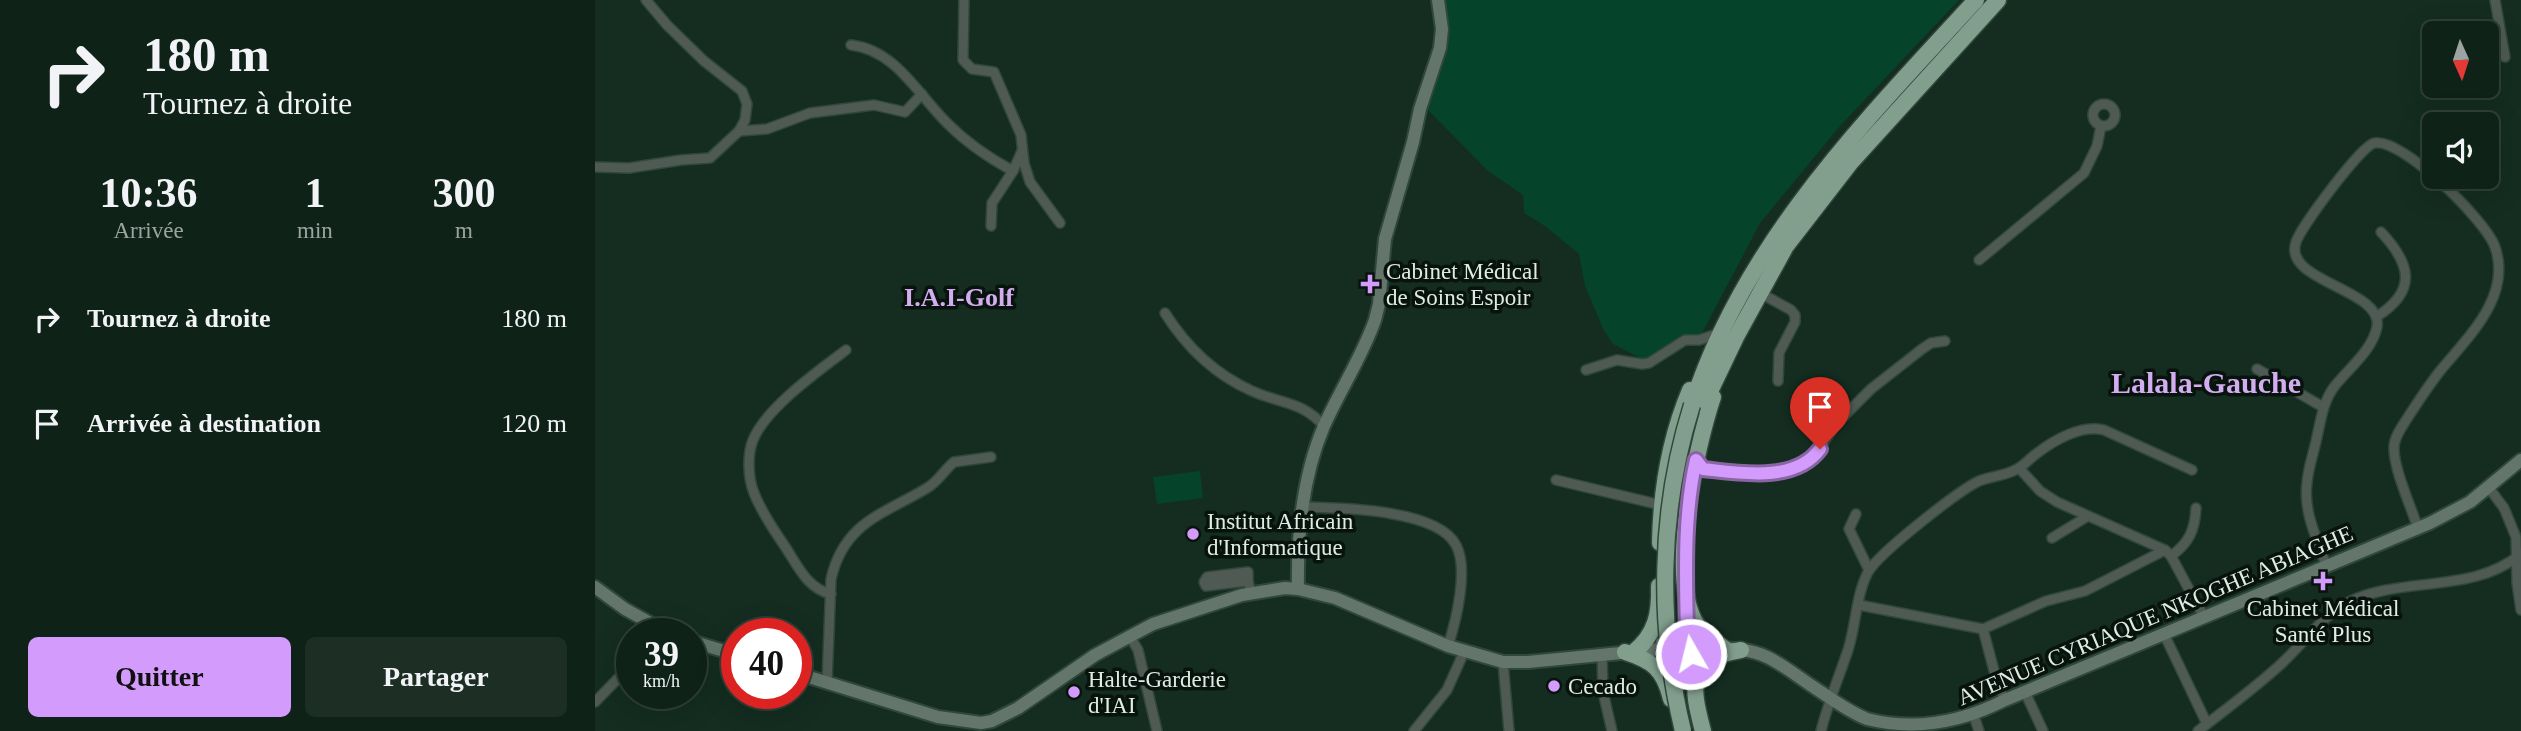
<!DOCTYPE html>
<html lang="fr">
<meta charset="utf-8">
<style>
:root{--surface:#0f2218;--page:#1d2f25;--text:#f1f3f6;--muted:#9ba4a2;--line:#2f3f37;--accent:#d39cfc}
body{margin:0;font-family:"Times New Roman",serif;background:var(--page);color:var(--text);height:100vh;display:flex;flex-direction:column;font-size:26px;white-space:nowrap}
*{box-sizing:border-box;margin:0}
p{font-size:23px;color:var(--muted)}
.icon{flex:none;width:38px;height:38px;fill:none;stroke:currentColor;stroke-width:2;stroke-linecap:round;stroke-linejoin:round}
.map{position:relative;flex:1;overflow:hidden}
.panel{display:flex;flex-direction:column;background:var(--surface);width:595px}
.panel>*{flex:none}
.guide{background:#0f2218;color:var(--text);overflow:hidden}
.needle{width:46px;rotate:177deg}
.tools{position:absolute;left:1827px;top:21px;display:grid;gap:14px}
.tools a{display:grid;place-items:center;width:77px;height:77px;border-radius:10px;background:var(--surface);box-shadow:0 7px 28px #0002,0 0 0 2px var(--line);font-size:35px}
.speed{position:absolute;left:21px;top:618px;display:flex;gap:14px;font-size:35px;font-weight:700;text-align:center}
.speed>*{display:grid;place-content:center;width:91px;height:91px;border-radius:50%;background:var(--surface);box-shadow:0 7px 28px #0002,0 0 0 2px var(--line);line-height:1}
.speed small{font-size:18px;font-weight:400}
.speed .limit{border:10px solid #d22;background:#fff;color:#111}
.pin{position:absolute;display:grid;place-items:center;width:60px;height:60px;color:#fff;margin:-72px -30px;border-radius:50% 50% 50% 0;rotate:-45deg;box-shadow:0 0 7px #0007}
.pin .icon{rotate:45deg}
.me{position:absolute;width:77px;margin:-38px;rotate:352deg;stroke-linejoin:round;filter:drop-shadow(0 0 5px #0008)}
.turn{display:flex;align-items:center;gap:24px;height:147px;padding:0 28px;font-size:32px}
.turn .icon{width:91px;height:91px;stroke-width:2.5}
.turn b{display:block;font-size:49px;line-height:60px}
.eta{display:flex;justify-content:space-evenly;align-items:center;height:119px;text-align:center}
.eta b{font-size:42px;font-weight:700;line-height:49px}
.action{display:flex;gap:14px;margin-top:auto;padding:14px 28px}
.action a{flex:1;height:80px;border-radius:10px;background:var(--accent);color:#111;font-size:28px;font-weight:700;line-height:80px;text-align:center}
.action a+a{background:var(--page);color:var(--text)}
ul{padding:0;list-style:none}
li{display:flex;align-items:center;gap:21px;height:105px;padding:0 28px}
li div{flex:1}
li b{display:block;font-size:26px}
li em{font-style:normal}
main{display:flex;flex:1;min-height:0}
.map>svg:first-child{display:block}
.green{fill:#05432a}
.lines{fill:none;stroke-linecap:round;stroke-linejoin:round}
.street-casing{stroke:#30483b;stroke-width:12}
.secondary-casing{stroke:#30483b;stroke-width:16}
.highway-casing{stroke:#30483b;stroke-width:19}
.street{stroke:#4e5a53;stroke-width:9}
.secondary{stroke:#64766b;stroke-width:12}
.highway{stroke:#829f8e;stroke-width:16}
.highway-bridge-casing{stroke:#30483b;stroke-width:19;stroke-linecap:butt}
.highway-bridge{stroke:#829f8e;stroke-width:16}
.route-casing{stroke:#8965a4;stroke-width:18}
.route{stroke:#d39cfc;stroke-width:12}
.poi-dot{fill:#d39cfc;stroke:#08130d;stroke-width:2.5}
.labels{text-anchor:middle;stroke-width:7;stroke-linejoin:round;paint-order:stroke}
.poi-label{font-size:23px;fill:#deede4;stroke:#08130d;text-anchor:start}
.street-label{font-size:23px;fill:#deede4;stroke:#08130d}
.quarter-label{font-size:26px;font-weight:bold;fill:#d2adef;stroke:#08130d}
.district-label{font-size:30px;font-weight:bold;fill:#d2adef;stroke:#08130d}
</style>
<main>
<section class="panel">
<div class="guide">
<div class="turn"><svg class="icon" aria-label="right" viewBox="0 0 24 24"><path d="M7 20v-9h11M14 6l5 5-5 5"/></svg><div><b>180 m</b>Tournez à droite</div></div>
</div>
<div class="eta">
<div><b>10:36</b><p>Arrivée</p></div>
<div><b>1</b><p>min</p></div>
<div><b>300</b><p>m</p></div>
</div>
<ul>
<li><svg class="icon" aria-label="right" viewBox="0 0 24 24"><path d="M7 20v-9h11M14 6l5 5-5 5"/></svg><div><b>Tournez à droite</b></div><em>180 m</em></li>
<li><svg class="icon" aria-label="arrive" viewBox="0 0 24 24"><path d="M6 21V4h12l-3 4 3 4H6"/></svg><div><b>Arrivée à destination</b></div><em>120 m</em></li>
</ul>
<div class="action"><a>Quitter</a><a>Partager</a></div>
</section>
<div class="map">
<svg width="1926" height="731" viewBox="0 0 1926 731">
<rect width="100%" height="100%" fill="#142d20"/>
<g class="green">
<polygon points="848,0 1364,0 1245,126 1165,223 1106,335 1094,336 1051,361 1018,344 1009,331 990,286 984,254 950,226 929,213 928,195 893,171 833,110 855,29"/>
<polygon points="605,471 608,498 562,504 558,477"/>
</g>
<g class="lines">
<defs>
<g id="street">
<polyline points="369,0 368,60 377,69 399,72 426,135 429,163 435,182 465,223"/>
<polyline points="1900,0 1910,57"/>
<path d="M 256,45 C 301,50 323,95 353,124 C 373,144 394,158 418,171"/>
<circle cx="1509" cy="115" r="11"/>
<polyline points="144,131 172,129 215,113 279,105 310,112 327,94"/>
<polyline points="0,167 34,168 86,160 115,158 144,131 150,120 152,104 147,91 109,61 72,25 51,0"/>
<polyline points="396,226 397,203 418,171 427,151"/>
<polyline points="1384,260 1489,173 1502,146 1506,126"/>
<polyline points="1165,293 1196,310 1200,315 1200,322 1184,353 1183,381"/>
<path d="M 570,313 C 592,348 619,374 657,391 C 686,404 707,401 729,426"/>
<path d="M 1781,317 C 1822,291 1817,265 1786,232"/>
<polyline points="1662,369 1728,407"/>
<polyline points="991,370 1022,360 1047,364 1054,363 1090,340 1104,340 1125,333"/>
<polyline points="1101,460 1108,469 1172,473 1196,470 1211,464 1218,458 1241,424 1276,389 1327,349 1336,343 1350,341"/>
<polyline points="1424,468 1445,491 1462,502 1570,550 1576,556 1609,617"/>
<polyline points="961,480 1066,505"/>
<polyline points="1894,488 1909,508 1921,537 1922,583 1926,610"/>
<path d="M 709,507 C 746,508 842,509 861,545 C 874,569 861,621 853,646"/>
<polyline points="1261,514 1254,529 1274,570"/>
<polyline points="1457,538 1493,516"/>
<path d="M 1576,556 C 1594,543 1600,530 1601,508"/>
<path d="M 1731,565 C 1722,539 1708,511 1712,483 C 1713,468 1719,452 1722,437 C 1726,419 1728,402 1739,387 C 1753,369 1777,351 1782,327 C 1789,289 1687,282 1701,242 C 1706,227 1765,147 1779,143 C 1807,137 1891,221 1900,247 C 1917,296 1874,336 1845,371 C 1834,385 1825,399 1815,414 C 1809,424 1799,436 1799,447 C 1798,467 1816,507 1823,528"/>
<polyline points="653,581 653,572 612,577 609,582 611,586 653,581 656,593"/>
<path d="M 236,594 C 211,588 202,564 189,545 C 178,529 166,511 159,493 C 153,478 152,455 158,440 C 171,408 223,371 251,350"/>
<polyline points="1264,605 1388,629 1451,601 1490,591 1570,550"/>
<polyline points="1388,629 1402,682 1410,700"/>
<polyline points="1569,634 1612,724"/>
<polyline points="534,635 543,650 562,731"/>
<polyline points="1007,654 1008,692 1017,731"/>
<polyline points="908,662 914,731"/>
<path d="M 232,683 L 236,579 C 249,522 289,514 332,488 C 344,481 349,470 359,462 L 396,457"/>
<polyline points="1430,692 1448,731"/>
<polyline points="0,702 37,664"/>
<polyline points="1379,716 1384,731"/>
<polyline points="819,731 852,690 869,652"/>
<path d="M 1226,731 C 1233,703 1244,677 1253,650 C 1261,625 1261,595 1273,572 C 1284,553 1363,491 1384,481 C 1396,476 1409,476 1420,470 C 1428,467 1434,459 1441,454 C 1459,440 1487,424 1509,430 L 1597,470"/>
<path d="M 1603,731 C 1631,709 1660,688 1686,664 C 1707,645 1724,620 1748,605 C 1803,574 1875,596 1926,554"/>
</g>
<g id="secondary">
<polyline points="0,587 30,609 75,634"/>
<path d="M 703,589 C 702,535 708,475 729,426 C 745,390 767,357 780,320 L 784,304 L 790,239 L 818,142 L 825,109 L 845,48 L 847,29 L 843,0"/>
<circle cx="1082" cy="648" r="16"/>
<polyline points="96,641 142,655"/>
<path d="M 1098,646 C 1122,649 1149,646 1172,657 C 1187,664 1202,676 1217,686 C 1234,697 1252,711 1272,719 C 1320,731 1367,722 1410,700 L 1835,523 L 1875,502 L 1926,460"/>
<polyline points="201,673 343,717 386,723 397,721 423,708 500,655 558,624 647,595 690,588 703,589 740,598 853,646 908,662 933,662 1067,649"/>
</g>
<g id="highway">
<path d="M 1118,397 C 1101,448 1074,571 1099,620 C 1106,633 1119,640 1130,649"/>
<path d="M 1097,405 C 1149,243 1269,122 1381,0"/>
<polyline points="1108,406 1141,337 1191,246 1256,162 1403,0"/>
<path d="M 1065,543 C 1066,490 1074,440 1095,390"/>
<path d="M 1030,652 C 1058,661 1069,669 1076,699"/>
<path d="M 1039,652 C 1061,634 1065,613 1064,586"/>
<polyline points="1095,656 1099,683"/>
<path d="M 1108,731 C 1096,686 1091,659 1146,650"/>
</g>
</defs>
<use href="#street" class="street-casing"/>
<use href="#secondary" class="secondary-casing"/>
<use href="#highway" class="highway-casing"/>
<use href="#street" class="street"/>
<use href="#secondary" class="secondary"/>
<use href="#highway" class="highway"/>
<defs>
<path id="highway-bridge" d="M 1088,731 C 1062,624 1064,510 1097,405"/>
</defs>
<use href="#highway-bridge" class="highway-bridge-casing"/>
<use href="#highway-bridge" class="highway-bridge"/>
</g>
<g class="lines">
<defs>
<path id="route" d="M 1096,654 L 1097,644 L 1092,636 C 1091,577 1088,518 1101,460 L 1108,469 C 1145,473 1200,483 1225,449"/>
</defs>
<use href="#route" class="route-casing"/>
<use href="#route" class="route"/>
</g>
<g class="poi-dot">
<path d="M771.5 273.5h7v7h7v7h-7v7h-7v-7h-7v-7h7z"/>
<circle cx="598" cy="534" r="7"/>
<path d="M1724.5 570.5h7v7h7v7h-7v7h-7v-7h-7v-7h7z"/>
<circle cx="959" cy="686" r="7"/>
<circle cx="479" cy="692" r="7"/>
</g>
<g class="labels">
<g class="poi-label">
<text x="791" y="279">Cabinet Médical<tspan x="791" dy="26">de Soins Espoir</tspan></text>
<text x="612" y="529">Institut Africain<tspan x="612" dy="26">d'Informatique</tspan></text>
<text x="1728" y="616" text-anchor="middle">Cabinet Médical<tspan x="1728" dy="26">Santé Plus</tspan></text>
<text x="493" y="687">Halte-Garderie<tspan x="493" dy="26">d'IAI</tspan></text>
<text x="973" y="694">Cecado</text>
</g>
<g class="street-label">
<text transform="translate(1560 615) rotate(-23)" y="8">AVENUE CYRIAQUE NKOGHE ABIAGHE</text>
</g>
<g class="quarter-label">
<text x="364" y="306">I.A.I-Golf</text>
</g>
<g class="district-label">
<text x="1611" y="393">Lalala-Gauche</text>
</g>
</g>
</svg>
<div class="tools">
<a><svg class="needle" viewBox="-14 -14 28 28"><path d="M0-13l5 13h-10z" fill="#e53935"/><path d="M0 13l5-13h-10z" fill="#9ba4a2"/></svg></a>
<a><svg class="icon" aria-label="sound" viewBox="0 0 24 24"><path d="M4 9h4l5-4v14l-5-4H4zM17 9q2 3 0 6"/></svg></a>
</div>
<div class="speed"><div>39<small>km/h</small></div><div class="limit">40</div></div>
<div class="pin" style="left:1225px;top:449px;background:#d93025"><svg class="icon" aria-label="arrive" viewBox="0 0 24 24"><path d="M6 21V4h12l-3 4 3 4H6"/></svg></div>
<svg class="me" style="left:1096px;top:654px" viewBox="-20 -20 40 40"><circle r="17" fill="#d39cfc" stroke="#fff" stroke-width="3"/><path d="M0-11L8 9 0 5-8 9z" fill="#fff"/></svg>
</div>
</main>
